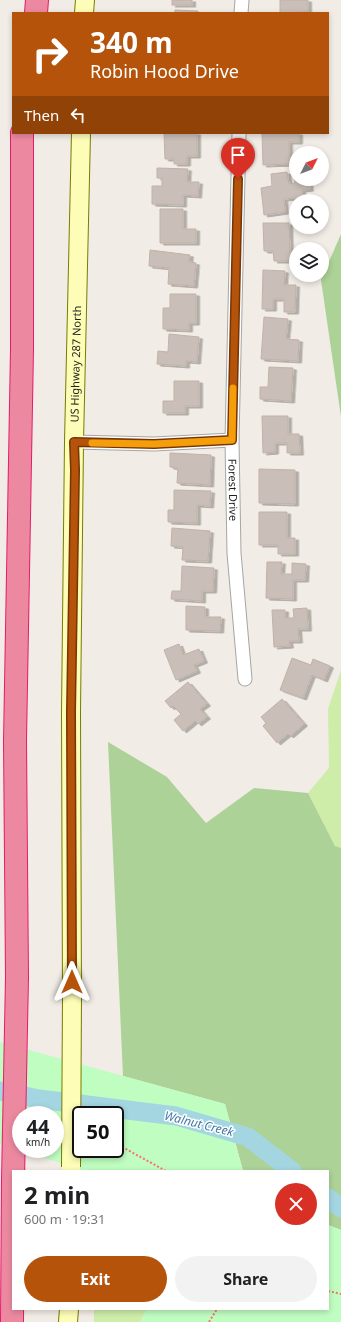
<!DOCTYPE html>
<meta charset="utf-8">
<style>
:root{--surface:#fff;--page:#f2f2f2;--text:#202124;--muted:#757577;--accent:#b45309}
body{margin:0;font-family:"Noto Sans",sans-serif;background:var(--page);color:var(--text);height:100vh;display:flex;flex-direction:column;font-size:15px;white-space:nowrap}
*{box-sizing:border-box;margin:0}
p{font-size:13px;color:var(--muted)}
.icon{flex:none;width:22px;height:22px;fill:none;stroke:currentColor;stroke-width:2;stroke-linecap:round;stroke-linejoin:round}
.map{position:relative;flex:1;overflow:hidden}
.panel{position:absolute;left:12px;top:1170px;width:317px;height:140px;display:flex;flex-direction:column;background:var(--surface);border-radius:0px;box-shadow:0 2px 6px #0003}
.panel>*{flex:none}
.banner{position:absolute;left:12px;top:12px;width:317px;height:122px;border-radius:0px;box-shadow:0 2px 6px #0003;background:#b45309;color:#fff;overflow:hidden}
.needle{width:26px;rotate:48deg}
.fabs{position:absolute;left:289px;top:146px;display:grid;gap:8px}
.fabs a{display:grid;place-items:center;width:40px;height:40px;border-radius:50%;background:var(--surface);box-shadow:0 2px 6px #0003;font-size:20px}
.speed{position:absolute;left:12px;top:1106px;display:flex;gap:8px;font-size:20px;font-weight:700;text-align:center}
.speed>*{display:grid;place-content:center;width:52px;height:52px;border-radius:50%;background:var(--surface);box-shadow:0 2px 6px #0003;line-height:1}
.speed small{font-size:10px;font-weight:400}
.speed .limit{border:2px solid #111;border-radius:6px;background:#fff;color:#111}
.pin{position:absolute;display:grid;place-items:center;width:34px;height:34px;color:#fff;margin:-41px -17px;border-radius:50% 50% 50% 0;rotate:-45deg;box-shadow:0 0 4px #0007}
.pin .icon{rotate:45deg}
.me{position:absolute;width:44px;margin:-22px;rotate:0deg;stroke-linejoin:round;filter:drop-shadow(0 0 3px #0008)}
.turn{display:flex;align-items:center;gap:14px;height:84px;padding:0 12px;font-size:18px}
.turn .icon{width:52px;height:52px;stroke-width:2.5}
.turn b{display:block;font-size:28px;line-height:34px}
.then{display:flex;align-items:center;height:38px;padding:0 12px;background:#0003;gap:8px;font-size:15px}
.round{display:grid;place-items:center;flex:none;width:42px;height:42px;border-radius:21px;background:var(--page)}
.overview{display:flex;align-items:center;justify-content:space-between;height:68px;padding:0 12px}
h1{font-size:24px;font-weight:700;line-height:30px}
.action{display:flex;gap:8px;margin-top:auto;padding:8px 12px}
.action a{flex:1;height:46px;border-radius:24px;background:var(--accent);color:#fff;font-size:16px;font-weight:700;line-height:46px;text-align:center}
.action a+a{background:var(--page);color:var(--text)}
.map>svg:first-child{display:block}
.grass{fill:#ceeda8}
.forest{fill:#acd297}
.park{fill:#c0fdc1;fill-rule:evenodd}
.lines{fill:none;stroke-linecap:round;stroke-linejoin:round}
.river{stroke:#a3d6e1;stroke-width:19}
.building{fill:#c9beb8;stroke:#c3b1a6;filter:url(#shadow)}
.minor-casing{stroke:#a6a6a6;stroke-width:15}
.secondary-casing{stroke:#777d00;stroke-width:20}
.motorway-casing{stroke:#e61b6d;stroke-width:24}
.path{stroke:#ff6e68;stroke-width:2;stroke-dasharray:2 2;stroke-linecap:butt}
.minor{stroke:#fff;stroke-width:13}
.secondary{stroke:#fdfdb7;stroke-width:18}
.motorway{stroke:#ec89a1;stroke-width:22}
.secondary-bridge-casing{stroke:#777d00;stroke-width:20;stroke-linecap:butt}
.motorway-bridge-casing{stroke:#e61b6d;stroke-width:24;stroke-linecap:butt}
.secondary-bridge{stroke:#fdfdb7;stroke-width:18}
.motorway-bridge{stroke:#ec89a1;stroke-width:22}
.route-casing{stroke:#753606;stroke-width:10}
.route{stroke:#b45309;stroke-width:7}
.slow{stroke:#f59e0b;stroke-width:7}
.labels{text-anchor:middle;stroke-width:3;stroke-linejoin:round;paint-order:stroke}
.street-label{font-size:11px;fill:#1f1f1f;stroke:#fff}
.water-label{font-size:12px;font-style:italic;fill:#4078a5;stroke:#fff}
</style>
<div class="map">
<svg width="341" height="1322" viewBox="0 0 341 1322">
<defs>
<filter id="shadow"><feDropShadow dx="3.5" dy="2" stdDeviation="0" flood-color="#0004"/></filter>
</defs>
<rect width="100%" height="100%" fill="#f1ece5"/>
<g class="grass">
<polygon points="341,670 341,848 335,846 308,793 329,768 328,709"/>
<polygon points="94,1309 147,1309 140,1322 94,1322"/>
</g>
<g class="forest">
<polygon points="341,234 341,417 321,280"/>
<polygon points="108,742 167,777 206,823 254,788 308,793 335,846 341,848 341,1230 328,1225 328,1171 243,1171 225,1104 123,1076"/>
</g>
<g class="park">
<path d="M 0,1042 L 225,1104 L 243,1171 L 86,1171 L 0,1144 ZM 21,1115 L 55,1115 L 55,1149 L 21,1149 ZM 81,1115 L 115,1115 L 115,1149 L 81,1149 Z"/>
<polygon points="328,1225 341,1230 341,1322 140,1322 147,1309 328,1309"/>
</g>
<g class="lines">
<g class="river">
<polyline points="0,1091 39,1099 176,1116 248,1137 292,1171"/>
<polyline points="328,1198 341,1208"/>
</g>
</g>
<g class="building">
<rect x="172" y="0" width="20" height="5"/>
<polygon points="280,0 308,0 308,12 280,13"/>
<polygon points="175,10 198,11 198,13 175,13"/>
<polygon points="164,133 197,133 197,156 187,156 187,164 174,164 174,159 165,159"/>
<polygon points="262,133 299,133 299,142 289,142 289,164 263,165"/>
<polygon points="157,168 188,169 187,182 199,182 198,196 183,195 183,205 152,204 152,186 162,186 162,178 157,178"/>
<polygon points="287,172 289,184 295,183 294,174 296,173 296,179 309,179 310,189 302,190 303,197 284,199 285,212 264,215 261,188 272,186 271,174"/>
<polygon points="160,209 183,209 183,229 196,229 196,243 160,243"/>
<polygon points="263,223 289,223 290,253 296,253 296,261 274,261 273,251 264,251"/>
<polygon points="150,250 190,255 189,262 196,263 194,286 168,284 169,268 149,266"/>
<polygon points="263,270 285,271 284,285 296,285 295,312 284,312 284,299 273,299 273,309 262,309"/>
<polygon points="170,294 196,294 196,323 189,323 189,330 163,329 163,308 170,308"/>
<polygon points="264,317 288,319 286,339 299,340 298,361 261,359"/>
<polygon points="169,334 199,337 197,362 186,361 186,366 157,364 158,351 168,352"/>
<polygon points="269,367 293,368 291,401 260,399 260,387 268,387"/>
<polygon points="174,381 199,381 199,406 185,406 185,413 163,413 163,401 174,401"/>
<polygon points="262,416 288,416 288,434 299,434 300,453 287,453 287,443 275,443 275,452 263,453"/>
<polygon points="170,453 211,455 210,485 177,483 178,468 170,467"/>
<polygon points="259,469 295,470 295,504 259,503"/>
<polygon points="174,490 211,491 210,506 197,505 197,523 168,522 168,510 174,510"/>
<polygon points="259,512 287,512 287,538 295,538 295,554 278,554 278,545 259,545"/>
<polygon points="172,528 210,531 208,561 182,560 183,547 171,546"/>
<polygon points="267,562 282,562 281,574 292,574 292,563 306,564 305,580 293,580 293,599 266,598"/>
<polygon points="182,566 214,568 213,591 202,591 202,601 171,599 172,591 181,591"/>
<polygon points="186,606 205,607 205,617 221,617 220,631 186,630"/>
<polygon points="307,608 308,629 298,629 299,641 289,641 290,646 274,647 272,610 285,610 285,618 294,618 293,609"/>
<polygon points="179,644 183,655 199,649 204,661 194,665 197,671 176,680 164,650"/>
<polygon points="292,658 311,665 313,659 330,666 324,680 312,675 303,698 280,690"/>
<polygon points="188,682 207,704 200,709 207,717 198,724 195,721 183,731 174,720 181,714 173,706 171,708 165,701"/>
<polygon points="282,699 304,724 290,736 288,734 277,743 263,726 266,723 261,717"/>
</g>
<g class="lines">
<defs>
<g id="minor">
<polyline points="241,13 242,0"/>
<path id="s1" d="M 239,133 L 232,440 L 234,553 L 245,679"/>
<polyline points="74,442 154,444 232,440"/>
</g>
<g id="secondary">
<polyline points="84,13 85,0"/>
<path id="s2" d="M 72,997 L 71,712 L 74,442 L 81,133"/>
<polyline points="68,1322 69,1309"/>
</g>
<g id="motorway">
<polyline points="36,13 37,0"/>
<polyline points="17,977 15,741 22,349 22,133"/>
<polyline points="12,1322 13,1180"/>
</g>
</defs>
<use href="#minor" class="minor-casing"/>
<use href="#secondary" class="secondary-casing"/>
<use href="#motorway" class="motorway-casing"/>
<g class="path">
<polyline points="115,1143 166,1171"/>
<polyline points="328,1291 341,1294"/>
<polyline points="209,1322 217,1309"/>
</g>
<use href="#minor" class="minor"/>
<use href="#secondary" class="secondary"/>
<use href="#motorway" class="motorway"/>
<defs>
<polyline id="secondary-bridge" points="71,1167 72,997"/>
<polyline id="motorway-bridge" points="13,1180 17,977"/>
</defs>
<use href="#secondary-bridge" class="secondary-bridge-casing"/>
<use href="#motorway-bridge" class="motorway-bridge-casing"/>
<use href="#secondary-bridge" class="secondary-bridge"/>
<use href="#motorway-bridge" class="motorway-bridge"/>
</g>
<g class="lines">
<defs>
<polyline id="route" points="72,982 71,712 75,470 74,442 154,444 232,440 238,179"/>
</defs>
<use href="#route" class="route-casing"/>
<use href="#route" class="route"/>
<polyline class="slow" points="92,443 154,444 232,440 233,388"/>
</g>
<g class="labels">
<g class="street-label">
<text dy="4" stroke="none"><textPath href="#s2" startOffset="633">US Highway 287 North</textPath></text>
<text dy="4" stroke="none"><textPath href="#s1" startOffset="357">Forest Drive</textPath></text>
</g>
<g class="water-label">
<text transform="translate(199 1124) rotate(14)" y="4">Walnut Creek</text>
</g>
</g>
</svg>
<div class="fabs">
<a><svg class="needle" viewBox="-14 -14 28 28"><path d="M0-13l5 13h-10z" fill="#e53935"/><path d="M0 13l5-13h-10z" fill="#757577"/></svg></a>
<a><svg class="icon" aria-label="search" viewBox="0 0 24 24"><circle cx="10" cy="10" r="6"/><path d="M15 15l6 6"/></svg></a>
<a><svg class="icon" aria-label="layers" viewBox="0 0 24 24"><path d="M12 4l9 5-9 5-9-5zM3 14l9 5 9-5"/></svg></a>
</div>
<div class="speed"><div>44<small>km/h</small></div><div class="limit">50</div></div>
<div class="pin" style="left:238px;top:179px;background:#d93025"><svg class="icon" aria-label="arrive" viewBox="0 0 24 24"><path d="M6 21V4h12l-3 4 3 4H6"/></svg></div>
<svg class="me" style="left:72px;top:982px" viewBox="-20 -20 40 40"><path d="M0-17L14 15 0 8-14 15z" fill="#b45309" stroke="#fff" stroke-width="4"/></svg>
<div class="banner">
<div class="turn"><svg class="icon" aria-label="right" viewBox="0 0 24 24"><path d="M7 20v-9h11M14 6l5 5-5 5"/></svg><div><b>340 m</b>Robin Hood Drive</div></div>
<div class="then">Then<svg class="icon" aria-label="left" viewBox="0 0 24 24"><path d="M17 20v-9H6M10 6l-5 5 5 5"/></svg></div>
</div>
<section class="panel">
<div class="overview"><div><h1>2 min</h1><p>600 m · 19:31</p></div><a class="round" style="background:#d93025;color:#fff"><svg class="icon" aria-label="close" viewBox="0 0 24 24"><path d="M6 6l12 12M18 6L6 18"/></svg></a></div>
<div class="action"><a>Exit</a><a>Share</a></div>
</section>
</div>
